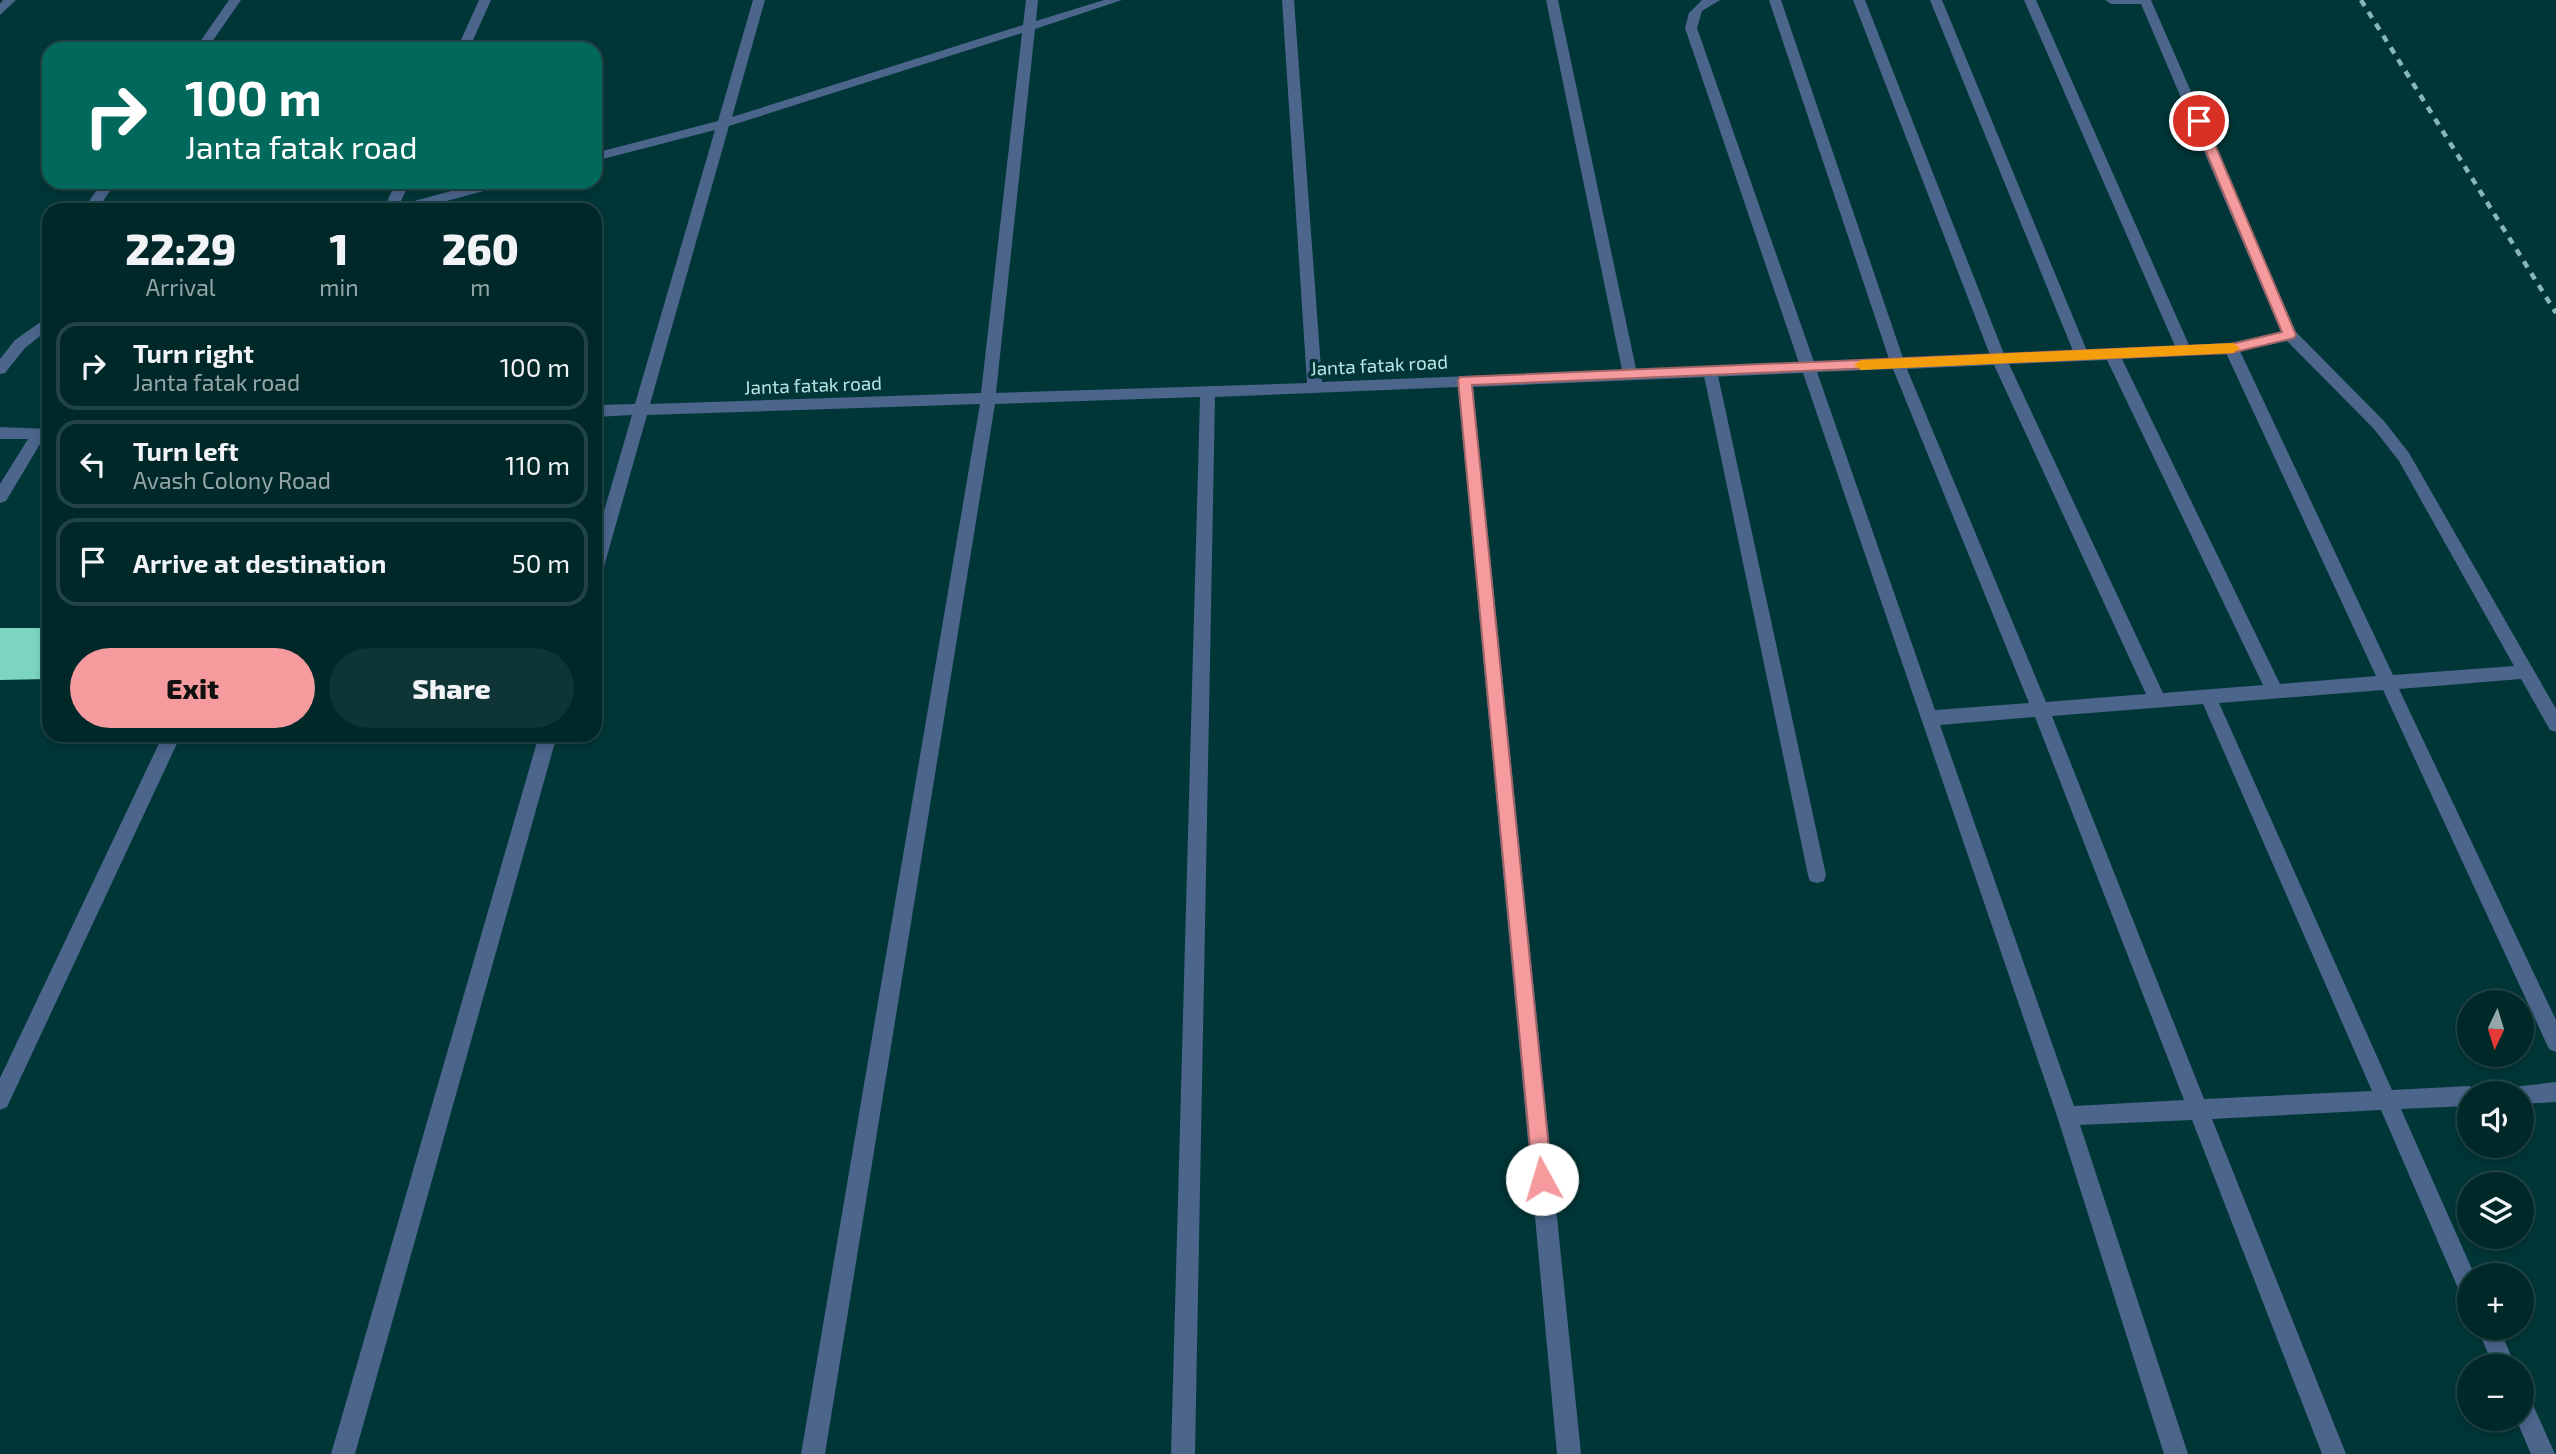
<!DOCTYPE html>
<meta charset="utf-8">
<style>
:root{--surface:#002829;--page:#0e3435;--text:#f1f3f6;--muted:#95a6a8;--line:#224446;--accent:#f59b9e}
body{margin:0;font-family:"Exo 2",sans-serif;background:var(--page);color:var(--text);height:100vh;display:flex;flex-direction:column;font-size:26px;white-space:nowrap}
*{box-sizing:border-box;margin:0}
p{font-size:23px;color:var(--muted)}
.icon{flex:none;width:38px;height:38px;fill:none;stroke:currentColor;stroke-width:2;stroke-linecap:round;stroke-linejoin:round}
.map{position:relative;flex:1;overflow:hidden}
.sheet{position:absolute;left:42px;top:203px;width:560px;height:539px;display:flex;flex-direction:column;background:var(--surface);border-radius:21px;box-shadow:0 4px 10px #0003,0 0 0 2px var(--line)}
.sheet>*{flex:none}
.guide{position:absolute;left:42px;top:42px;width:560px;height:147px;border-radius:21px;box-shadow:0 4px 10px #0003,0 0 0 2px var(--line);background:#00695c;color:#fff;overflow:hidden}
.needle{width:46px;rotate:184deg}
.buttons{position:absolute;left:2457px;top:990px;display:grid;gap:14px}
.buttons a{display:grid;place-items:center;width:77px;height:77px;border-radius:50%;background:var(--surface);box-shadow:0 4px 10px #0003,0 0 0 2px var(--line);font-size:35px}
.pin{position:absolute;display:grid;place-items:center;width:60px;height:60px;color:#fff;margin:-30px;border:4px solid #fff;border-radius:50%;box-shadow:0 2px 7px #0007}
.me{position:absolute;width:77px;margin:-38px;rotate:354deg;stroke-linejoin:round;filter:drop-shadow(0 0 5px #0008)}
.turn{display:flex;align-items:center;gap:24px;height:147px;padding:0 28px;font-size:32px}
.turn .icon{width:91px;height:91px;stroke-width:2.5}
.turn b{display:block;font-size:49px;line-height:60px}
.eta{display:flex;justify-content:space-evenly;align-items:center;height:119px;text-align:center}
.eta b{font-size:42px;font-weight:800;line-height:49px}
.button{display:flex;gap:14px;margin-top:auto;padding:14px 28px}
.button a{flex:1;height:80px;border-radius:42px;background:var(--accent);color:#111;font-size:28px;font-weight:800;line-height:80px;text-align:center}
.button a+a{background:var(--page);color:var(--text)}
ul{padding:0;list-style:none}
li{display:flex;align-items:center;gap:21px;height:88px;margin:0 14px 10px;padding:0 14px;border:4px solid var(--line);border-radius:21px}
li div{flex:1}
li b{display:block;font-size:26px}
li em{font-style:normal}
.map>svg:first-child{display:block}
.building{fill:#7cd5c0}
.lines{fill:none;stroke-linecap:round;stroke-linejoin:round}
.service{fill:#4b658b;fill-rule:evenodd}
.minor{fill:#4b658b;fill-rule:evenodd}
.rail{stroke:#89b6b6;stroke-width:4.5;stroke-dasharray:7 7;stroke-linecap:butt}
.route{fill:#f59b9e;stroke:#9f6567;stroke-width:2}
.slow{fill:#f59e0b}
.labels{text-anchor:middle;stroke-width:7;stroke-linejoin:round;paint-order:stroke}
.street-label{font-size:19px;fill:#bae4e4;stroke:#003637}
</style>
<div class="map">
<svg width="2556" height="1454" viewBox="0 0 2556 1454">
<rect width="100%" height="100%" fill="#003637"/>
<polygon class="building" points="0,628 49,628 49,679 0,680"/>
<g class="lines">
<polygon class="service" points="1710,366 1717,371 1826,875 1824,881 1817,883 1810,881 1808,875 1703,371"/>
<g class="minor">
<polygon points="3,0 16,0 0,15 0,4"/>
<polygon points="229,0 241,0 207,49 195,49"/>
<polygon points="479,0 491,0 469,49 457,49"/>
<path d="M 753,0 L 765,0 L 732,117 L 1023,25 L 1026,0 L 1038,0 L 1036,21 L 1104,0 L 1122,0 L 1035,29 L 996,393 L 1307,383 L 1282,0 L 1294,0 L 1322,382 L 1622,370 L 1546,0 L 1558,0 L 1636,369 L 1799,363 L 1685,28 L 1689,13 L 1702,0 L 1720,0 L 1702,11 L 1697,28 L 1814,362 L 1889,359 L 1769,0 L 1781,0 L 1903,358 L 1990,355 L 1853,0 L 1865,0 L 2004,354 L 2073,351 L 1930,0 L 1942,0 L 2087,351 L 2175,346 L 2024,0 L 2036,0 L 2189,345 L 2231,343 L 2281,332 L 2141,4 L 2111,4 L 2105,0 L 2151,0 L 2296,332 L 2384,421 L 2409,453 L 2556,709 L 2556,732 L 2550,730 L 2521,679 L 2399,689 L 2556,1020 L 2556,1052 L 2549,1049 L 2383,690 L 2219,703 L 2392,1090 L 2469,1086 L 2476,1089 L 2478,1094 L 2469,1094 L 2469,1106 L 2401,1109 L 2475,1276 L 2469,1276 L 2469,1298 L 2461,1295 L 2381,1110 L 2212,1119 L 2346,1454 L 2322,1454 L 2192,1120 L 2080,1125 L 2188,1454 L 2164,1454 L 2057,1116 L 1803,373 L 1473,387 L 1581,1454 L 1557,1454 L 1458,387 L 1215,397 L 1195,1454 L 1171,1454 L 1200,397 L 995,404 L 825,1454 L 801,1454 L 980,404 L 647,415 L 603,570 L 595,576 L 595,542 L 632,415 L 595,417 L 595,405 L 635,404 L 715,130 L 595,161 L 595,153 L 718,121 ZM 1022,33 L 981,393 L 650,404 L 729,126 ZM 2287,341 L 2374,429 L 2399,461 L 2514,666 L 2393,675 L 2240,351 ZM 2226,353 L 2376,676 L 2280,684 L 2122,359 ZM 2107,360 L 2263,685 L 2163,693 L 2009,364 ZM 1994,365 L 2146,694 L 2046,702 L 1907,369 ZM 1893,369 L 2029,703 L 1935,710 L 1817,372 ZM 2203,704 L 2372,1091 L 2204,1099 L 2052,716 ZM 2035,717 L 2184,1100 L 2074,1106 L 1940,725 Z"/>
<polygon points="102,182 116,182 97,210 83,210"/>
<polygon points="396,182 410,182 399,205 485,182 508,182 506,185 413,210 383,210"/>
<polygon points="49,316 49,329 25,348 5,373 0,374 0,359 15,340"/>
<polygon points="0,427 49,429 49,437 43,439 6,501 0,503 0,484 28,439 0,439"/>
<polygon points="163,735 181,735 7,1107 0,1110 0,1078"/>
<polygon points="539,735 557,735 355,1454 331,1454"/>
<polygon points="2556,1082 2556,1102 2522,1104 2522,1094 2510,1094 2513,1087"/>
<polygon points="2477,1328 2499,1328 2516,1367 2494,1367"/>
<polygon points="2522,1395 2530,1398 2555,1454 2531,1454 2516,1419 2522,1419"/>
</g>
<polyline class="rail" points="2361,0 2556,313"/>
</g>
<polygon class="route" points="2199,117 2205,121 2296,335 2294,338 2231,353 1472,385 1552,1179 1549,1185 1542,1188 1536,1185 1533,1179 1458,380 1460,377 2231,344 2282,332 2193,121"/>
<polygon class="slow" points="2233,343 2240,348 2233,353 1861,370 1854,365 1861,360"/>
<g class="labels">
<g class="street-label">
<text transform="translate(1379 365) rotate(-3)" y="7">Janta fatak road</text>
<text transform="translate(813 385) rotate(-2)" y="7">Janta fatak road</text>
</g>
</g>
</svg>
<div class="buttons">
<a><svg class="needle" viewBox="-14 -14 28 28"><path d="M0-13l5 13h-10z" fill="#e53935"/><path d="M0 13l5-13h-10z" fill="#95a6a8"/></svg></a>
<a><svg class="icon" aria-label="sound" viewBox="0 0 24 24"><path d="M4 9h4l5-4v14l-5-4H4zM17 9q2 3 0 6"/></svg></a>
<a><svg class="icon" aria-label="layers" viewBox="0 0 24 24"><path d="M12 4l9 5-9 5-9-5zM3 14l9 5 9-5"/></svg></a>
<a>+</a>
<a>−</a>
</div>
<div class="pin" style="left:2199px;top:121px;background:#d93025"><svg class="icon" aria-label="arrive" viewBox="0 0 24 24"><path d="M6 21V4h12l-3 4 3 4H6"/></svg></div>
<svg class="me" style="left:1542px;top:1179px" viewBox="-20 -20 40 40"><circle r="19" fill="#fff"/><path d="M0-13L10 11 0 6-10 11z" fill="#f59b9e"/></svg>
<div class="guide">
<div class="turn"><svg class="icon" aria-label="right" viewBox="0 0 24 24"><path d="M7 20v-9h11M14 6l5 5-5 5"/></svg><div><b>100 m</b>Janta fatak road</div></div>
</div>
<section class="sheet">
<div class="eta">
<div><b>22:29</b><p>Arrival</p></div>
<div><b>1</b><p>min</p></div>
<div><b>260</b><p>m</p></div>
</div>
<ul>
<li><svg class="icon" aria-label="right" viewBox="0 0 24 24"><path d="M7 20v-9h11M14 6l5 5-5 5"/></svg><div><b>Turn right</b><p>Janta fatak road</p></div><em>100 m</em></li>
<li><svg class="icon" aria-label="left" viewBox="0 0 24 24"><path d="M17 20v-9H6M10 6l-5 5 5 5"/></svg><div><b>Turn left</b><p>Avash Colony Road</p></div><em>110 m</em></li>
<li><svg class="icon" aria-label="arrive" viewBox="0 0 24 24"><path d="M6 21V4h12l-3 4 3 4H6"/></svg><div><b>Arrive at destination</b></div><em>50 m</em></li>
</ul>
<div class="button"><a>Exit</a><a>Share</a></div>
</section>
</div>
